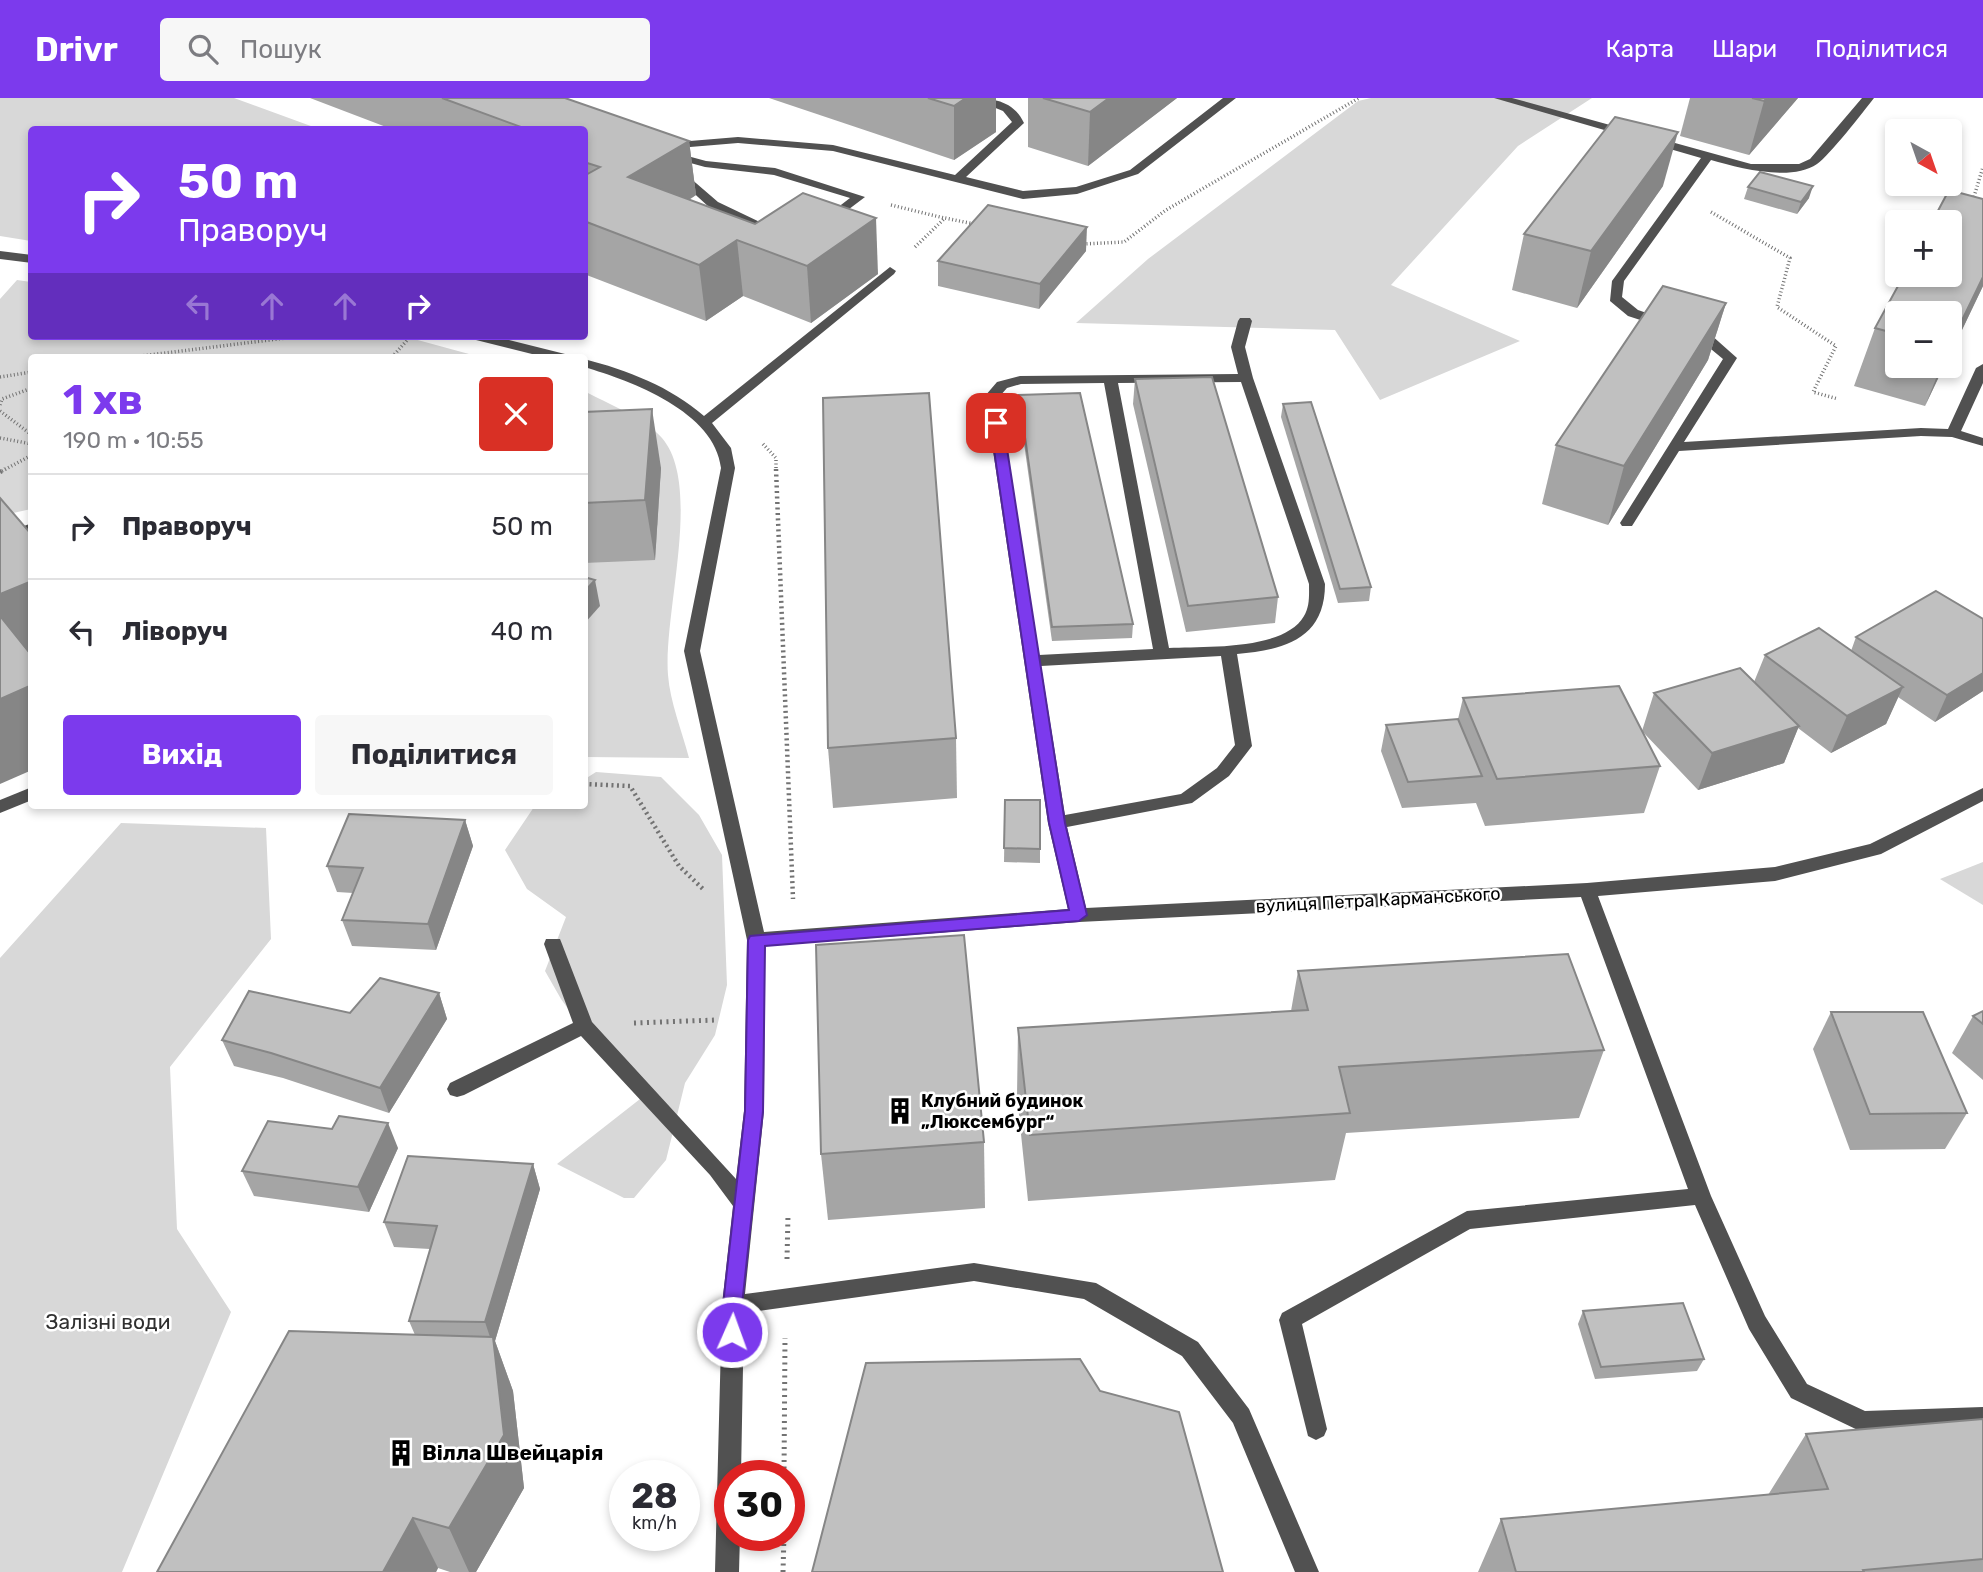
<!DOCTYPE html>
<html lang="uk">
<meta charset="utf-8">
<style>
:root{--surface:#fff;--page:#f7f7f7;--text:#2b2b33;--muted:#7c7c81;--line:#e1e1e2;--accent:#7c3aed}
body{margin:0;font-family:Rubik,sans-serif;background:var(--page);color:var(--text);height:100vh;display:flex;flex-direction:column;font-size:26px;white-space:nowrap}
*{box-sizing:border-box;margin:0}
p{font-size:23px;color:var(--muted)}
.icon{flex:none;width:38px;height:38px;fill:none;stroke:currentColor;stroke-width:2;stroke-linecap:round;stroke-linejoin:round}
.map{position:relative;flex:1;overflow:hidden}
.side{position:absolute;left:28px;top:256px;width:560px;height:455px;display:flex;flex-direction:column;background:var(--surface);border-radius:7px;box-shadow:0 4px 10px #0003}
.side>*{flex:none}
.banner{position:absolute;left:28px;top:28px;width:560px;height:214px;border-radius:7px;box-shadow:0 4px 10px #0003;background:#7c3aed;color:#fff;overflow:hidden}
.needle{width:46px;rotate:140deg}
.fabs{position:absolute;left:1885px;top:21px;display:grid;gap:14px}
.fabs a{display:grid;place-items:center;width:77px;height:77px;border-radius:7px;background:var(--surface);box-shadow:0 4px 10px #0003;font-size:35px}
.speed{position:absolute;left:609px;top:1362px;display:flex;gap:14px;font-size:35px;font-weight:700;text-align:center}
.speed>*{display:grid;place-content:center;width:91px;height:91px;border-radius:50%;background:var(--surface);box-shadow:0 4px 10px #0003;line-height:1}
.speed small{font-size:18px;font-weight:400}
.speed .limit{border:10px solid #d22;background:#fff;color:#111}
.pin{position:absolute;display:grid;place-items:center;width:60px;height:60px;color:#fff;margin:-30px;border-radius:14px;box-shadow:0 4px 10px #0006}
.me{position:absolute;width:77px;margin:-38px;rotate:2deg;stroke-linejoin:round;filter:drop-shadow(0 0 5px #0008)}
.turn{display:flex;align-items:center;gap:24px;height:147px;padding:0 35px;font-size:32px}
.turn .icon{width:91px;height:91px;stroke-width:2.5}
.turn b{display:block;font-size:49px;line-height:60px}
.lanes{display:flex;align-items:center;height:66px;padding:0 35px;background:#0003;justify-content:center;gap:35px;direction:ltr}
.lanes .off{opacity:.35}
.round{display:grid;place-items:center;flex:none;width:74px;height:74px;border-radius:7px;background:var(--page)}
.headline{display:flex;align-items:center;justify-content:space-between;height:119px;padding:0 35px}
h1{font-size:42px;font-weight:700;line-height:52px;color:var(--accent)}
.button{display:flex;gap:14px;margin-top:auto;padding:14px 35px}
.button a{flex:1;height:80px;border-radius:7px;background:var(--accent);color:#fff;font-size:28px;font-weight:700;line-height:80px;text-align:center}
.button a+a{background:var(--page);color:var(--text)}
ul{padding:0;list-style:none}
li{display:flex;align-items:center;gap:21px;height:105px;padding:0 35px;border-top:2px solid var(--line)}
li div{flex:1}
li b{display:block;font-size:26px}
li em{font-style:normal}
header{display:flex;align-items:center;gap:42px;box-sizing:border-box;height:98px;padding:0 35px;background:var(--accent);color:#fff}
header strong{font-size:33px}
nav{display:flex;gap:38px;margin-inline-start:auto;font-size:24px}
.search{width:490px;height:63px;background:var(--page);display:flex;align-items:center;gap:18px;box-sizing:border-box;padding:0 24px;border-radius:7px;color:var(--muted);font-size:26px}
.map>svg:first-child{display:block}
.green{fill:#d8d8d8}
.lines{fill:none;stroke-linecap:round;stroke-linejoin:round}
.path-far2{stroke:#737373;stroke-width:3.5;stroke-dasharray:1 2.5;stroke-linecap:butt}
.path-far1{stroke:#737373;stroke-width:4.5;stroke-dasharray:2 3.5;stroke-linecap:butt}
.path{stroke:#737373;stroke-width:5;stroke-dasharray:2 4.5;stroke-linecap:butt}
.minor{fill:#515151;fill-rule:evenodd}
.wall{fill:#a5a5a5}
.shaded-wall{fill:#868686}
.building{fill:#c0c0c0;stroke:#868686;stroke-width:2}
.route{fill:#7c3aed;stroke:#51269a;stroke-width:2}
.labels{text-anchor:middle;stroke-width:5;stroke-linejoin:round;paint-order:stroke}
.street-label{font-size:18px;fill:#000;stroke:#fff}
.poi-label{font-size:18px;font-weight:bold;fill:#000;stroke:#fff;text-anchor:start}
.near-park-label{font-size:21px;fill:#2f2f2f;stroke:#fff}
.near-poi-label{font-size:21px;font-weight:bold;fill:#000;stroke:#fff;text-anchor:start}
</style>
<header>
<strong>Drivr</strong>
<div class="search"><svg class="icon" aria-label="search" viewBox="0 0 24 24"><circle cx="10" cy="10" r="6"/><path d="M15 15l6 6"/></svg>Пошук</div>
<nav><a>Карта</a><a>Шари</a><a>Поділитися</a></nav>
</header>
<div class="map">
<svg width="1983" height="1474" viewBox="0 0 1983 1474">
<rect width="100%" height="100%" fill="#fff"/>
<g class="green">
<polygon points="0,0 234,0 319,31 32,32 31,143 0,138"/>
<polygon points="1371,0 1592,0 1518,48 1391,187 1520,243 1380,302 1335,232 1076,225 1148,161 1358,3"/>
<polygon points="17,182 31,184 32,238 403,238 480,259 32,259 31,411 0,418 0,201"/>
<path d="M 584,293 C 607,305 646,321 662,340 C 703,388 663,515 668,577 C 670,604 682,633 689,660 L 585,659 Z"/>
<polygon points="596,674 661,679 699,717 722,757 727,887 715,937 685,985 666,1062 634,1100 624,1100 557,1066 649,994 601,957 561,901 545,873 566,819 527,791 505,752 534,709 584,707 585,681"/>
<polygon points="121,725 266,730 271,841 170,969 177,1131 231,1214 122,1474 0,1474 0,860"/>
<polygon points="1983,764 1983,807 1940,781"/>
</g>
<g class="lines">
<g class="path-far2">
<polyline points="1973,102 1983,69"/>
<polyline points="891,107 944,120"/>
<polyline points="1711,114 1790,160 1777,209 1836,248 1813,294 1838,301"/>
<polyline points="1083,146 1124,144 1166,112 1359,0"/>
<polyline points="915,149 945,120 974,126"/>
<polyline points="133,259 302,238"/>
<polyline points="392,259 411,238"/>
<polyline points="0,279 32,274"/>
<polyline points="0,307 2,301 32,290"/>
<polyline points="0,313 32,337"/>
<polyline points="0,340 32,346"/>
<polyline points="763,346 776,360 776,373"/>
<polyline points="2,373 32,357"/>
</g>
<g class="path-far1">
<polyline points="776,371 793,801"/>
<polyline points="0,374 5,371"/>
<polyline points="584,686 630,688 679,768 704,792"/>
</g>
<g class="path">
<polyline points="634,925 716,922"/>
<polyline points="787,1161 788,1117"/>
<polyline points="784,1377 785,1240"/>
<polyline points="783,1474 784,1437"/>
</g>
<g class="minor">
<path d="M 971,0 C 993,0 1014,3 1024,25 L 966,79 L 1023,93 L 1076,89 L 1130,72 L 1223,0 L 1236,0 L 1138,76 L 1077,96 L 1023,101 L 833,53 L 738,45 L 666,51 L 660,48 L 666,45 L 738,39 L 833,47 L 955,77 L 1012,24 L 1003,13 Z"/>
<path d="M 1494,0 L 1512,0 L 1751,66 L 1799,66 L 1810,61 L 1862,0 L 1874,0 C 1863,14 1830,57 1817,66 C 1791,84 1739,70 1711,62 L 1624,183 L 1622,199 L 1638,212 L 1670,223 L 1672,226 L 1665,230 L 1628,218 L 1610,203 L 1612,183 L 1701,60 Z"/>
<polygon points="669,53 706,63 775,70 865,99 828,127 824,126 824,120 850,100 774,77 705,69 665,58 663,56"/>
<polygon points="674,73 682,73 718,104 768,128 758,131 710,110 674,77"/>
<polygon points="0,153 32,157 32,165 0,161"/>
<path d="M 890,169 L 896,173 L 894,176 L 712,325 L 731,350 L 735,370 L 700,553 L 764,834 L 1068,811 L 1048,725 L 985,298 L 997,284 L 1020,278 L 1238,276 L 1231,249 L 1238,223 L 1240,220 L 1250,220 L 1252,223 L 1245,249 L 1253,280 L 1325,486 C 1325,541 1284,552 1237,556 L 1252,648 L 1229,678 L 1192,705 L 1067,729 L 1086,810 L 1587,785 L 1775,769 L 1870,746 L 1983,690 L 1983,703 L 1881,756 L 1775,783 L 1598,798 L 1711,1098 L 1765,1218 L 1807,1286 L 1865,1313 L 1983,1309 L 1983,1329 L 1864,1335 L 1791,1300 L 1749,1231 L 1695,1107 L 1470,1131 L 1302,1226 L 1327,1331 L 1324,1338 L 1316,1342 L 1308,1338 L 1279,1222 L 1282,1215 L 1467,1113 L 1688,1091 L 1581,799 L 1079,824 L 765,848 L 764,1013 L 745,1196 L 974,1165 L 1096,1185 L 1198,1244 L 1249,1311 L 1319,1474 L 1295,1474 L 1233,1325 L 1182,1258 L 1084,1201 L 974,1183 L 744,1215 L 741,1377 L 730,1377 L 730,1437 L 740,1437 L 739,1474 L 715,1474 L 722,1207 L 733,1108 L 710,1077 L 581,938 L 464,997 L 457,999 L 450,997 L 447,991 L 450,985 L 573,925 L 544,846 L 546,841 L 560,841 L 562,846 L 592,924 L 736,1081 L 744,1013 L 747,842 L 684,553 L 721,370 C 715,314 632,283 584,269 L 584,261 C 627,272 671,289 704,318 ZM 1241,284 L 1309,486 C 1309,497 1310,508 1304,518 C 1284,553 1204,548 1169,550 L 1118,285 ZM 1104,285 L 1153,551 L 1039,557 L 999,299 L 1007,290 L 1021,286 ZM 1221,558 L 1235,647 L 1217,670 L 1181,696 L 1065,717 L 1041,568 Z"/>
<polygon points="1694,231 1710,236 1737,260 1684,344 1921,330 1948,331 1976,270 1983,266 1983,285 1961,333 1983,340 1983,348 1952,339 1921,338 1679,353 1632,428 1622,428 1620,425 1723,261 1700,242 1689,238 1689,232"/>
<polygon points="470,238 493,238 565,256 567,259 544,259 472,241"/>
<polygon points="32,425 32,435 0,447 0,437"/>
<polygon points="32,689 32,702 0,715 0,702"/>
</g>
</g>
<g class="wall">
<polygon points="310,0 565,0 689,43 696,97 689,102 878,176 811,225 743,198 706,223 584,176 584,32 394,32"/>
<polygon points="769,0 996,0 996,34 954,62"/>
<polygon points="1028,0 1177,0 1088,68 1028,49"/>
<polygon points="1690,0 1798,0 1749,57 1680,38"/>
<polygon points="1663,88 1577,210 1512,192 1524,136"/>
<polygon points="1748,89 1809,100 1797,116 1744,101"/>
<polygon points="1949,92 1983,101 1983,188 1950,257 1950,215 1897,215 1897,268 1944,268 1925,308 1854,288 1875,230 1904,177 1950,177 1950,124 1932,124"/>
<polygon points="1086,153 1039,211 938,188 938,163"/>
<polygon points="1726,205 1708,262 1608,427 1542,406 1556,347"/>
<polygon points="1135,281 1278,499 1275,525 1186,534 1133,306"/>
<polygon points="1019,297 1133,526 1132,540 1052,543 1019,310"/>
<polygon points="1283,306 1371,489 1369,503 1338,505 1281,319"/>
<polygon points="584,314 661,370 655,462 584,465"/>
<polygon points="1983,521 1983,593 1935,624 1898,599 1886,626 1831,655 1798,630 1784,665 1698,692 1642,633 1654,595 1754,584 1765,557 1851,553 1856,539"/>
<polygon points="1463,600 1660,668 1644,715 1485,728 1476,705 1402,710 1381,653 1386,627 1458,621"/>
<polygon points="956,640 957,700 833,710 828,650"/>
<polygon points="1005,702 1040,751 1040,765 1004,764"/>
<polygon points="465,722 473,748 436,852 352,848 342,822 353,795 337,794 327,768"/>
<polygon points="1298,873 1604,952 1579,1020 1346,1035 1335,1082 1028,1103 1017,998 1018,930 1291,913"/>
<polygon points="439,895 447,921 389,1015 283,980 234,968 222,942"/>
<polygon points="1983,913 1983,982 1952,955 1973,918"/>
<polygon points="1831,914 1967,1015 1945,1051 1850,1052 1813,951"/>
<polygon points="984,1044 985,1110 828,1122 821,1056"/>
<polygon points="398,1050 369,1114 254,1098 242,1073"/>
<polygon points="533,1066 540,1091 495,1243 513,1293 524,1390 476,1474 450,1474 438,1470 436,1474 157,1474 415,1237 409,1223 430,1151 394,1149 384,1124"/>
<polygon points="1583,1213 1704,1261 1697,1273 1595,1281 1578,1226"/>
<polygon points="1983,1321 1983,1474 1478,1474 1501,1421 1768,1397 1806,1336"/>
</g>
<g class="shaded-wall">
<polygon points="966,0 996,0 996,34 954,62 954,8"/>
<polygon points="1109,0 1177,0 1088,68 1090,14"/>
<polygon points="1767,0 1798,0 1749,57 1764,3"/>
<polygon points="1678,34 1663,88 1577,210 1591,153"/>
<polygon points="689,43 696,97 635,135 628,79"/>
<polygon points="1813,88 1809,100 1797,116 1801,104"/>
<polygon points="876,120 878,176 811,225 807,168"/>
<polygon points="1087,129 1086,153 1039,211 1040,186"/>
<polygon points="737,142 743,198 706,223 699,167"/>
<polygon points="1983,179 1983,188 1950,257 1950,247"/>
<polygon points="1726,205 1708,262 1608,427 1624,368"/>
<polygon points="1941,268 1944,268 1925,308"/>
<polygon points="652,311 661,370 655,462 645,402"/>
<polygon points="595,482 600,508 584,526 584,494"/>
<polygon points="32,483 32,565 0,529 0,496"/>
<polygon points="1983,575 1983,593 1935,624 1947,597"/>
<polygon points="32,587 32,672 0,686 0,601"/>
<polygon points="1903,589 1886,626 1831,655 1847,618"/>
<polygon points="1799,628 1784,665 1698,692 1712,655"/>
<polygon points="465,722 473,748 436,852 428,826"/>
<polygon points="439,895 447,921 389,1015 380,990"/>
<polygon points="388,1025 398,1050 369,1114 358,1089"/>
<polygon points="533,1066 540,1091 495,1243 513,1293 524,1390 476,1474 469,1474 449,1430 493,1248 485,1224"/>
<polygon points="413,1420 438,1470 436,1474 383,1474"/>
</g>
<g class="building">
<polygon points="442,0 565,0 689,43 628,79 755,126 803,95 876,120 807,168 737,142 699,167 584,123 584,78 600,69 584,64 584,32 529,32"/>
<polygon points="928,0 966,0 954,8"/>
<polygon points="1043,0 1109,0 1090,14"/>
<polygon points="1752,0 1767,0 1764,3"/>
<polygon points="1615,19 1678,34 1591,153 1524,136"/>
<polygon points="1760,74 1813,88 1801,104 1748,89"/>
<polygon points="1949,92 1983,101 1983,179 1950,247 1950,215 1897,215 1897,236 1875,230 1904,177 1950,177 1950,124 1932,124"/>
<polygon points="988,107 1087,129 1040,186 938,163"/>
<polygon points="1663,188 1726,205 1624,368 1556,347"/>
<polygon points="1212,279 1278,499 1188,508 1135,281"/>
<polygon points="929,295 956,640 828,650 823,300"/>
<polygon points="1080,295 1133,526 1052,529 1019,297"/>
<polygon points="1311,304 1371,489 1340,491 1283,306"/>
<polygon points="652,311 645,402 584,405 584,314"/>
<polygon points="0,400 32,437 32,483 0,496"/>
<polygon points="584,479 595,482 584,494"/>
<polygon points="1936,493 1983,521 1983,575 1947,597 1856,539"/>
<polygon points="0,518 32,558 32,587 0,601"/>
<polygon points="1819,530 1903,589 1847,618 1765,557"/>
<polygon points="1740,570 1799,628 1712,655 1654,595"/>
<polygon points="1619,588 1660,668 1497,681 1463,600"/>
<polygon points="1458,621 1482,678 1408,684 1386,627"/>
<polygon points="1005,702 1040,702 1040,751 1004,750"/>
<polygon points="349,716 465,722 428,826 342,822 363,770 327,768"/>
<polygon points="964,837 984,1044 821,1056 816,847"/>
<polygon points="1568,856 1604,952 1339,969 1350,1015 1030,1037 1018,930 1308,912 1298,873"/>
<polygon points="380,880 439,895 380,990 271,955 222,942 249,893 350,915"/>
<polygon points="1983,913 1983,926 1973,918"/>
<polygon points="1831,914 1923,914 1967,1015 1870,1016"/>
<polygon points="339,1018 388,1025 358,1089 242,1073 268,1023 332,1031"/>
<polygon points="408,1058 533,1066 485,1224 409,1223 437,1128 384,1124"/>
<polygon points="1683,1205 1704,1261 1601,1269 1583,1213"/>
<polygon points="289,1233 493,1239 504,1337 449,1430 413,1420 383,1474 157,1474"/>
<polygon points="1080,1261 1100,1293 1179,1314 1223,1474 812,1474 866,1265"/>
<polygon points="1983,1321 1983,1461 1863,1472 1864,1474 1516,1474 1501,1421 1828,1391 1806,1336"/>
</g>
<polygon class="route" points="996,321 1003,325 1065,725 1087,817 1079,823 765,848 763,1013 742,1207 742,1234 739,1240 732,1242 725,1240 722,1234 723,1207 745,1013 748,842 750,838 1069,812 1049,725 990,325"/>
<defs>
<symbol id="building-bare" viewBox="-9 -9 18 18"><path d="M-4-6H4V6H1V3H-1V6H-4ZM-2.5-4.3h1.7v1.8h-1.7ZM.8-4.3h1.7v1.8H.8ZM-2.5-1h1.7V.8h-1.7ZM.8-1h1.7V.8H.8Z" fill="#000" stroke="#fff" stroke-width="2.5" paint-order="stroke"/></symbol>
</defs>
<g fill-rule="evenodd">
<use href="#building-bare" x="881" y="994" width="38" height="38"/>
<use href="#building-bare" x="382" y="1336" width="38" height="38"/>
</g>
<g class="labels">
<g class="street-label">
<text transform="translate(1378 802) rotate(-3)" y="6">вулиця Петра Карманського</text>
</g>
<g class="poi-label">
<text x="921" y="1009">Клубний будинок<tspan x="921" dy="21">„Люксембург“</tspan></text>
</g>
<g class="near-park-label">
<text x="108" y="1231">Залізні води</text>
</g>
<g class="near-poi-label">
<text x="422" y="1362">Вілла Швейцарія</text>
</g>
</g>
</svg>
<div class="fabs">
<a><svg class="needle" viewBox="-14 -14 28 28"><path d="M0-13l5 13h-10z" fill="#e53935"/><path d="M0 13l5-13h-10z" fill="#7c7c81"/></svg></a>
<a>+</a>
<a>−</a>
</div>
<div class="speed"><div>28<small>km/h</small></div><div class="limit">30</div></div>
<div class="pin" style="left:996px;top:325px;background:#d93025"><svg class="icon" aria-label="arrive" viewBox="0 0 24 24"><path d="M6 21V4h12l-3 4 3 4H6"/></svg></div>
<svg class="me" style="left:732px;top:1234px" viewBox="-20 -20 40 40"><circle r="17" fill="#7c3aed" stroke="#fff" stroke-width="3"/><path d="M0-11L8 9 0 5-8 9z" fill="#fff"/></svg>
<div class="banner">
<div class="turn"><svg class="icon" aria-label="right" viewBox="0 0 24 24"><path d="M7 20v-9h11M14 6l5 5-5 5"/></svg><div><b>50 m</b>Праворуч</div></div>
<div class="lanes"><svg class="icon off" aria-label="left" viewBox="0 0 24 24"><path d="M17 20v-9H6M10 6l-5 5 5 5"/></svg><svg class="icon off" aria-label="ahead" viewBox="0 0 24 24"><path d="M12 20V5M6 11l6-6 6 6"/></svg><svg class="icon off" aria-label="ahead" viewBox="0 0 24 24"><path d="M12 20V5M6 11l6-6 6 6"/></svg><svg class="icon" aria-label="right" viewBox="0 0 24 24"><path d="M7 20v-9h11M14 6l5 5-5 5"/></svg></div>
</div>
<section class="side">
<div class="headline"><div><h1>1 хв</h1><p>190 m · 10:55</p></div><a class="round" style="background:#d93025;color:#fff"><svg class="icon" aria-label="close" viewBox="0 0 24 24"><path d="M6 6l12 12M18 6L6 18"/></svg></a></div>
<ul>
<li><svg class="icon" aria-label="right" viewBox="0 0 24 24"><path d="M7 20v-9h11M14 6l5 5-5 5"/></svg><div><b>Праворуч</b></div><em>50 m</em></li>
<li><svg class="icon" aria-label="left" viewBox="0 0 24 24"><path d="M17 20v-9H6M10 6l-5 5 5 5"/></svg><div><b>Ліворуч</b></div><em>40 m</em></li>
</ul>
<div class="button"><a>Вихід</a><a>Поділитися</a></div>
</section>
</div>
